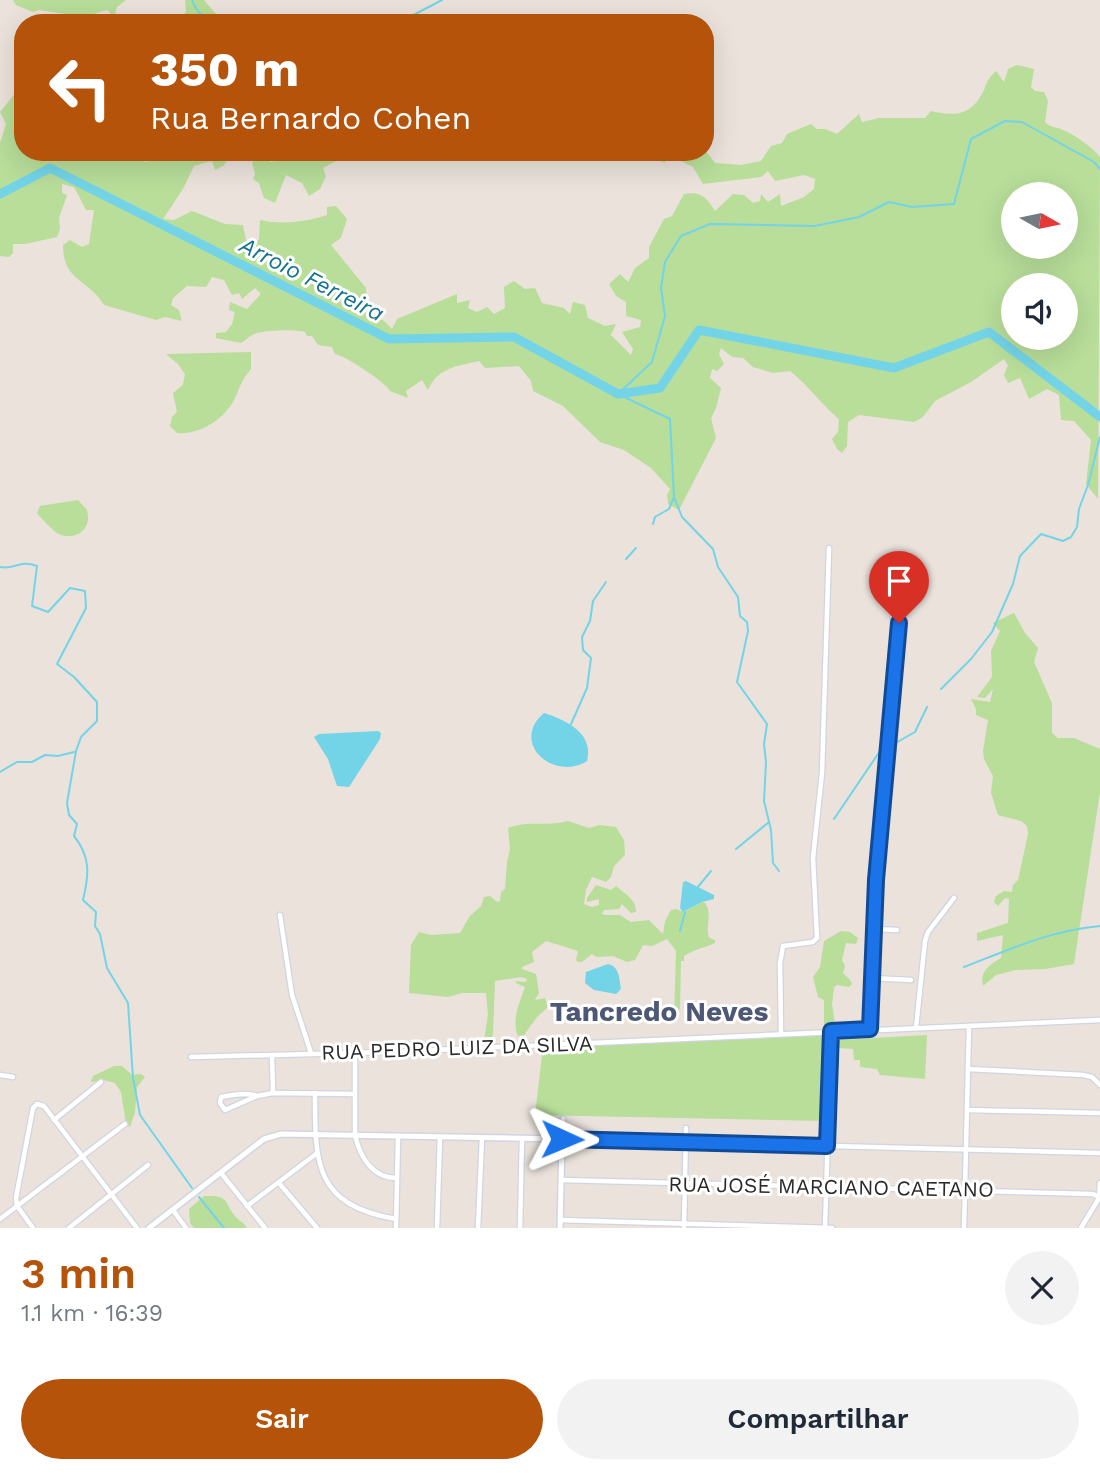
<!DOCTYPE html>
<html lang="pt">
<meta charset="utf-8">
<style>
:root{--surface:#fff;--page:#f2f2f3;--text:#1f2937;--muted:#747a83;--accent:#b45309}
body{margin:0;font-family:"Work Sans",sans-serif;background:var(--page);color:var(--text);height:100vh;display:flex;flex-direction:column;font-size:26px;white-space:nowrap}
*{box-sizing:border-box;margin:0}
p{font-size:23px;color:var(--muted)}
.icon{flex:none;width:38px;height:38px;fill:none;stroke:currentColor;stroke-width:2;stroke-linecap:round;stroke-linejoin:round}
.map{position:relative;height:1228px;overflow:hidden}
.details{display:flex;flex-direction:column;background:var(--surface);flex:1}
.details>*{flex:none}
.top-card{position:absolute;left:14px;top:14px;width:700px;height:147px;border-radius:28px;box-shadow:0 7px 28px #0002;background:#b45309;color:#fff;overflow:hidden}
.needle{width:46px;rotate:99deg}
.controls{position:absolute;left:1001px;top:182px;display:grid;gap:14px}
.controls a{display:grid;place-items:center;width:77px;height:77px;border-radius:50%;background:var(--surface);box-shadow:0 7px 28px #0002;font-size:35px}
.pin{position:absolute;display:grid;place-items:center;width:60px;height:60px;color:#fff;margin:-72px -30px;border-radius:50% 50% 50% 0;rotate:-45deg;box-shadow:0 0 7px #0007}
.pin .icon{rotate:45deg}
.me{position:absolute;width:77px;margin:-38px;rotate:91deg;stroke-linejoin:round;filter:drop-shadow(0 0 5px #0008)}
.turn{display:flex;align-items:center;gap:24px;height:147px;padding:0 21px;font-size:32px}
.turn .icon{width:91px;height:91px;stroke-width:2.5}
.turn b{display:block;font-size:49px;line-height:60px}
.round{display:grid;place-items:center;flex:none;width:74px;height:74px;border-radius:37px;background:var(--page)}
.overview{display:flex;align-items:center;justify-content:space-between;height:119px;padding:0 21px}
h1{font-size:42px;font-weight:600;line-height:52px;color:var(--accent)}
.primary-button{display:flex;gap:14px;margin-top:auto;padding:14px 21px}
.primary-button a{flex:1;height:80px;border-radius:42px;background:var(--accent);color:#fff;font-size:28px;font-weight:600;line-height:80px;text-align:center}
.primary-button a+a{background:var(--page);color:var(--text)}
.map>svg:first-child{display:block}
.green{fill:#b8de9a;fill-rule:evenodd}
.water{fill:#73d4e7}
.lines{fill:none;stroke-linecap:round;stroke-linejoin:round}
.stream{stroke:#73d4e7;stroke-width:2}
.river{stroke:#73d4e7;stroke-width:9}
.minor-casing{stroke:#d0d5e1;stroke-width:7}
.tertiary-casing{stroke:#d0d5e1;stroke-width:8}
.minor{stroke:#fff;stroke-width:4.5}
.tertiary{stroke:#fff;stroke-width:5}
.route-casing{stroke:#114b97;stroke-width:18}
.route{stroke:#1a73e8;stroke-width:12}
.labels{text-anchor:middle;stroke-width:6;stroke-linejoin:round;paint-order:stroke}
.street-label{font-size:21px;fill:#292929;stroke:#fff}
.water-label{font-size:23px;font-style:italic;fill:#157291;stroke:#fff}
.district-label{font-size:28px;font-weight:bold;fill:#4c5876;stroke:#fff}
</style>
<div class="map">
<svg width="1100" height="1228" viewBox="0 0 1100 1228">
<rect width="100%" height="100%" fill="#eae2db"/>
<g class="green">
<polygon points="13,0 126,0 117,7 115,14 111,14 107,10 84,17 39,10 33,12 16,5"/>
<polygon points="185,0 204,0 214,12 233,23 186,23 186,17 182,16 186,12"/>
<path d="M 1017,65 L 1034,69 L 1031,87 L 1035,91 L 1044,92 L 1048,101 L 1045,122 C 1051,127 1054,127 1061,129 C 1075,135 1091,146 1100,157 L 1098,499 L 1086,484 L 1091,440 L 1074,421 L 1061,420 L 1059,395 L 1047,389 L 1029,399 L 1020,378 L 1008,383 L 1004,375 L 1008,365 L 1004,359 L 971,382 L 935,401 L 923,417 L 914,422 L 859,415 L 848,422 L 847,446 L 842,453 L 837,449 L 832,439 L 838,432 L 839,419 C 821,404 808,385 790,371 L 773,373 L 753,367 L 743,358 L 732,357 L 721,348 L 719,354 L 724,364 L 717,371 L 712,369 L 710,378 L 721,388 L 716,408 L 711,418 L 716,438 L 679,510 L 668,504 L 667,495 L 670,489 L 651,468 L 624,450 L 600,442 L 563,406 L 533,391 L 531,381 L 519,366 L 485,368 L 479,361 C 457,366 437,368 428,390 L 422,380 L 406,391 L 408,398 L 390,391 C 387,383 344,355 335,354 L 332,347 L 318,345 L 312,336 L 307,336 L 305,332 C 296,329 266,330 257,333 C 251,335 246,340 241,343 L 216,338 L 216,333 L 226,332 L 232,324 L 235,312 L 229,310 L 230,302 L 247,309 L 261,294 L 255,288 L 242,299 L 239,293 L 232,295 L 224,280 L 212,277 L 206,287 L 187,286 L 173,298 L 171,305 L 179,310 L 182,321 L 165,317 L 156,320 L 104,305 C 89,279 63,282 63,245 L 70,240 L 82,247 L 89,244 L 94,210 L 86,210 L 74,187 L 62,184 L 62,193 L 67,195 L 59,218 L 60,229 L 57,237 L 25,244 L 13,244 L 13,253 L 9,257 L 0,256 L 0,143 L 6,124 L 0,112 L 16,92 L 23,91 L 23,152 L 131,152 L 134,158 L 146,162 L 171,152 L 228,152 L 229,158 L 223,166 L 215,170 L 212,161 L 194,166 L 183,189 L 163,219 L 174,220 L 192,211 L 225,224 L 243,225 L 246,240 L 259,240 L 260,220 C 281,225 306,222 327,215 L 327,207 L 336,206 L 347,219 L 341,238 L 331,245 L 366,288 L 367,305 L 378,318 L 384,321 L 392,329 L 397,319 L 457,294 L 457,303 L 470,300 L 468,308 L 477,312 L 487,307 L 494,314 L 505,308 L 504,287 L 514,281 L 525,289 L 535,288 L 542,303 L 564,308 L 570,314 L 573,302 L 585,305 L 588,318 L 605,326 L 616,324 L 611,335 L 631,355 L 633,349 L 622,332 L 640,327 L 641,320 L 626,316 L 626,302 L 616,296 L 609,284 L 620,274 L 628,282 L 635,268 L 649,258 L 649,247 L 664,219 L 672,216 L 684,194 C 701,191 706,197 715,211 L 733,194 L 744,195 L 753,203 L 760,201 L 761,194 L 768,202 L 780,194 L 781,206 L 804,197 L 814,189 L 815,179 L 804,175 L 775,181 L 768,171 L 761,177 L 703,184 L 693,167 L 671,156 L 664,163 L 656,158 L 661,156 L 662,152 L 705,152 L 705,150 L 715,163 L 741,165 L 761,161 L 771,146 L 782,143 L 787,134 L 811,124 L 817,129 L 825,129 L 837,134 L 859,114 L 862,122 L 879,118 L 925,118 L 931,111 C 957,117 972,115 984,90 C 987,82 989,77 996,71 L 1004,82 L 1008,69 ZM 1013,194 L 1066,194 L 1066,247 L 1013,247 ZM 1013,285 L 1066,285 L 1066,338 L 1013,338 Z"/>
<polygon points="284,152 338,152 336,161 323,168 326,176 320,189 309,196 302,183 286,175 275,203 264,198 259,183 253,179 255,174 252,162 259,157 271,162 281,160"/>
<path d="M 251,352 L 251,369 C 242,379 240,387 235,398 C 225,419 200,435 177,433 L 170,426 L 172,417 L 177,412 L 173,393 L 183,385 L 185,374 L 178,364 L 166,354 Z"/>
<path d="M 78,500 L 87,510 C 88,515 89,521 86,526 C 82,536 66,539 57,533 C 50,528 43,520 37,513 L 40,506 Z"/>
<path d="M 1014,613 L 1025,633 L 1038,648 L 1034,662 L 1052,703 L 1052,733 L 1058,738 L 1074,738 L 1100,749 L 1100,792 L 1074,964 L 1045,969 L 1016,970 L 996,975 L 983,986 C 979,972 989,965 1001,958 L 1003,935 L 977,941 L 977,933 L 1008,923 L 1009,899 L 1005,898 L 998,906 L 994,902 L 996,896 L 1004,891 L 1012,892 L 1013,885 L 1018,880 L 1028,834 L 1027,826 L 1021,821 L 998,815 L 991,793 L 993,776 L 984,759 L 983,751 L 988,720 L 976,715 L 976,709 L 971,699 L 990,702 L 993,689 L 985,698 L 977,697 L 992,677 L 991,651 L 1000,631 L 993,623 Z"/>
<path d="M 568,821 L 589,828 L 600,825 L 616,827 L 624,840 L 625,855 L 614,866 L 611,877 L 606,882 L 592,877 L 586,890 L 584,904 L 592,907 L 599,905 L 599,899 L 587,902 L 587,898 L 596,885 L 611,890 L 616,886 C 624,893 637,900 636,912 L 631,913 L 622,904 L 619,909 L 604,910 L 602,913 L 604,915 L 620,915 L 631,922 L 649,920 L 663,934 L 665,921 L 671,910 L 676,909 L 684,912 L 702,902 L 705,903 C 713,914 705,925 709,938 L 715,940 L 715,943 C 704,948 695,949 684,956 L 684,961 L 681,961 L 680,1007 L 677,1019 L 674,1020 L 676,951 L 667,939 L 652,946 L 643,945 L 635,960 L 627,962 L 613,956 L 597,957 L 592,954 L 582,962 L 578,962 L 576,960 L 578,951 L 546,941 L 532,952 L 534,962 L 522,967 L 522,969 L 536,974 L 539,993 L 535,1000 L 545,998 L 548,1007 L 537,1017 L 524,1035 L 518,1036 C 511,1022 520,1001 525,987 L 516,983 L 516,981 L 526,982 L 527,979 L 521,977 L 495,981 L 493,1034 L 490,1042 L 484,1041 L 488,1014 L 486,993 L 462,993 L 448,997 L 409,993 L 411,945 L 419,932 L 431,935 L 460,933 L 470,916 L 481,906 L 484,897 L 490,896 L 497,902 L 500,901 L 501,892 L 505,889 L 507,862 L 510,849 L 508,828 C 527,820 548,827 568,821 Z"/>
<polygon points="841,931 850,932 858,938 856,944 846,943 842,960 845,966 843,973 851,981 852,984 849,987 837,985 834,987 832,1004 835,1024 832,1028 824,1028 824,1000 818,997 813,977 820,967 824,941"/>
<polygon points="826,1035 825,1121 535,1115 543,1047"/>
<polygon points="927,1035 925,1079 880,1075 877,1069 860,1067 860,1060 854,1060 853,1049 839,1048 838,1040"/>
<polygon points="114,1066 122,1066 132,1075 141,1074 145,1077 137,1087 135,1112 130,1127 126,1124 121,1092 115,1083 103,1080 91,1082 93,1076"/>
<path d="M 204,1196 C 230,1195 223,1201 235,1216 C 239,1221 244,1222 247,1228 L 194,1228 L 190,1223 L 189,1209 Z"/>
</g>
<g class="water">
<path d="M 544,713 C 566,720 594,733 587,761 C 554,782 509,743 544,713 Z"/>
<polygon points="378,731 381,733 380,739 349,787 337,786 328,759 314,737 319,734"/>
<polygon points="686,881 714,895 714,899 702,902 683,912 680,908 683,882"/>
<path d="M 608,964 C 620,967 619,979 621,989 L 616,994 L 594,990 L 585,983 L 586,972 Z"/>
</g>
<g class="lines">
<g class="stream">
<path d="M 192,0 C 197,14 204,18 218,23"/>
<polyline points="398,23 442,0"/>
<polyline points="653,524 655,517 669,509 674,497"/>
<polyline points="626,559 636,548"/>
<path d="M 0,567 C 16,570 19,559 37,566 L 32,606 L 48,612 L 70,588 L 85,591 L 86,608 L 57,664 L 74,677 L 97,702 L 97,721 L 81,737 L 76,751 L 67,803 L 69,815 L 77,824 L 74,836 C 91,857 89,875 83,900 L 96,912 L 95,926 L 100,934 L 107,968 L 128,1003 L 133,1078 L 140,1115 L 192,1188"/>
<polyline points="941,689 971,659 992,632 1013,584 1020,556 1041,534 1063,541 1071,537 1077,527 1079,509 1088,485 1100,437"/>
<polyline points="571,724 587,688 591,658 583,650 582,637 590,621 593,601 606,582"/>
<polyline points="892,745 915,732 927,707"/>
<polyline points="0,772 17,762 32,762 45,755 58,756 74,752"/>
<polyline points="834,819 880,751"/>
<polyline points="736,849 769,822"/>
<polyline points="779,871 773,863 771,830 764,801 766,762 764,744 767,724 737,682 748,631 747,622 740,616 738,597 718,567 713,549 682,517 674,497 670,419 618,394 652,362 665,316 661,288 665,262 681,236 710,224 815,226 859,217 889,202 912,207 954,204 971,139 1005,121 1022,122 1094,162 1100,169"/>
<polyline points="697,888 711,871"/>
<polyline points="680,931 685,912"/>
<path d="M 964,967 C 1008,950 1052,930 1100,926"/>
<polyline points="199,1197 224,1228"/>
</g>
<polyline class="river" points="0,194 50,168 389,339 514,337 618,394 660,388 699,330 894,368 989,332 1100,417"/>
<defs>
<g id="minor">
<polyline points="280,915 292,995 311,1053"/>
<polyline points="874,929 897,930"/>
<polyline points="871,978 911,980"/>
<polyline points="916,1028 925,941 928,932 954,898"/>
<polyline points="870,1029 876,880 904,571"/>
<polyline points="781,1033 780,963 783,946 813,942 817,938 813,858 822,773 829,548"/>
<path d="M 355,1052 L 355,1135 C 360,1157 372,1178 397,1178"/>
<polyline points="272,1055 273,1093"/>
<polyline points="191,1057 390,1052 1100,1020"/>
<polyline points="968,1069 1083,1075 1092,1077 1100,1085"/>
<polyline points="0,1075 13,1077"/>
<path d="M 315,1093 C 315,1163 314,1205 396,1219"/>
<path d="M 257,1096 C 247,1092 232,1095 221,1097 L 220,1103 L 225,1110 L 257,1096 L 273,1093 L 355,1094"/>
<polyline points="967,1110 1100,1113"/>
<polyline points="563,1119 562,1139 1100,1153"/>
<polyline points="54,1120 101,1082"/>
<polyline points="221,1173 265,1228"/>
<polyline points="561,1180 1093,1194 1100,1198"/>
<polyline points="279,1183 317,1228"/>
<polyline points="247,1206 316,1154"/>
<polyline points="173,1210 186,1228"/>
<polyline points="0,1219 125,1124"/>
<polyline points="560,1220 832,1228"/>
<polyline points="33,1228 17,1206 16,1198 33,1108 37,1104 44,1106 137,1228"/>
<polyline points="69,1228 148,1165"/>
<polyline points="396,1228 398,1136"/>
<polyline points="437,1228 440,1137"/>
<polyline points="478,1228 482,1138"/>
<polyline points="520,1228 522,1138"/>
<polyline points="684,1228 686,1128"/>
<polyline points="825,1228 831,1031"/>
<polyline points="964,1228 969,1026"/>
<polyline points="1081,1228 1099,1198 1100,1183"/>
</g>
<polyline id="tertiary" points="149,1228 264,1139 281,1134 562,1139 560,1228"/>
</defs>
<use href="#minor" class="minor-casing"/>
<use href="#tertiary" class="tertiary-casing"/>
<use href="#minor" class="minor"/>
<use href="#tertiary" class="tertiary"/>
</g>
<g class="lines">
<defs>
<polyline id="route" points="562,1139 827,1146 831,1031 870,1029 876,880 899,623"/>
</defs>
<use href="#route" class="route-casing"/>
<use href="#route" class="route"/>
</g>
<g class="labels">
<g class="street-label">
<text transform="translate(457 1048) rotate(-2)" y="7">RUA PEDRO LUIZ DA SILVA</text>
<text transform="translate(831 1187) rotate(1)" y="7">RUA JOSÉ MARCIANO CAETANO</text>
</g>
<g class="water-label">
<text transform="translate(312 279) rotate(27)" y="8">Arroio Ferreira</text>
</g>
<g class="district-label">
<text x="659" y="1021">Tancredo Neves</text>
</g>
</g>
</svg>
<div class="controls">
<a><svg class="needle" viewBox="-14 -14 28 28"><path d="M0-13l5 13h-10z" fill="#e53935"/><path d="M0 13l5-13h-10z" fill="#747a83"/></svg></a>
<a><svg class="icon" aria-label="sound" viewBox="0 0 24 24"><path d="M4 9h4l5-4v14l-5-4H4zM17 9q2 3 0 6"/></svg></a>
</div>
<div class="pin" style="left:899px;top:623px;background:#d93025"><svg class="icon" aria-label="arrive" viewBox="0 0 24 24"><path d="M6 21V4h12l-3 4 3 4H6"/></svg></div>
<svg class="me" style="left:562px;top:1139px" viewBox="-20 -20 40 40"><path d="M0-17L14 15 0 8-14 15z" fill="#1a73e8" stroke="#fff" stroke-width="4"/></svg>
<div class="top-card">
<div class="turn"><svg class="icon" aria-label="left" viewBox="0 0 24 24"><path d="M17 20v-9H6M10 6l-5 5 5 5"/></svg><div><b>350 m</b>Rua Bernardo Cohen</div></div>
</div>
</div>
<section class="details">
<div class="overview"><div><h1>3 min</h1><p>1.1 km · 16:39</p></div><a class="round"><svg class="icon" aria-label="close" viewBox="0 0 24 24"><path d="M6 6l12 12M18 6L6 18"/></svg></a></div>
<div class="primary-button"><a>Sair</a><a>Compartilhar</a></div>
</section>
